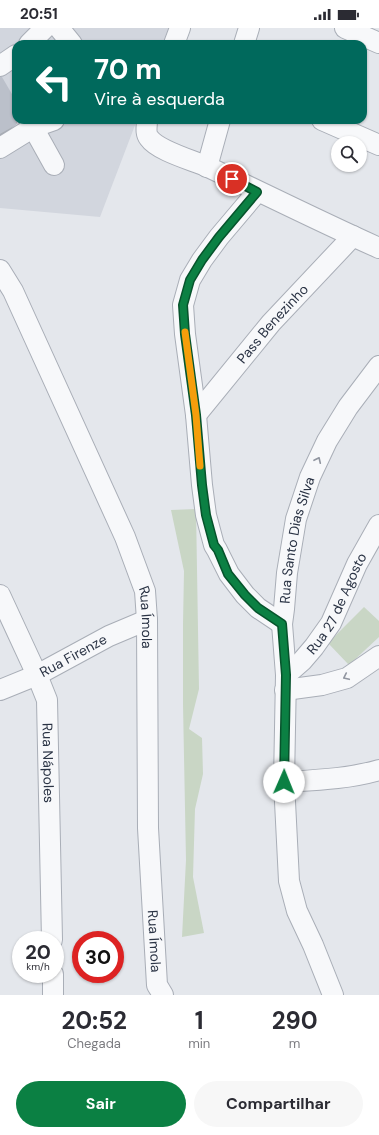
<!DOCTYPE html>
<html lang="pt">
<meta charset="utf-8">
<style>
:root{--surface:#fff;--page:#f7f7f7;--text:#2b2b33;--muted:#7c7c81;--accent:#0b8043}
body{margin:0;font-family:"DM Sans",sans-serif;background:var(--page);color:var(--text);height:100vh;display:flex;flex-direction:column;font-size:15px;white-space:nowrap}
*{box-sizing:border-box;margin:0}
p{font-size:13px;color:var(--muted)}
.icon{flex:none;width:22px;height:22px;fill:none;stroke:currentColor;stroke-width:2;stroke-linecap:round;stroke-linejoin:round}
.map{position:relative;height:967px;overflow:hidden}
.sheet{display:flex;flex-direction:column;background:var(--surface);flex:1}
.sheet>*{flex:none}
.hud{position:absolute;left:12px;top:12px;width:355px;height:84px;border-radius:12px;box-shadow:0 1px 3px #0004;background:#00695c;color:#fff;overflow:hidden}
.tools{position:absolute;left:331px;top:108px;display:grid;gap:8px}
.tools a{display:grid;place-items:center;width:36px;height:36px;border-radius:50%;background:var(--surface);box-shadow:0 1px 3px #0004;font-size:20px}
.speed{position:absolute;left:12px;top:903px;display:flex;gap:8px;font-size:20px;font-weight:700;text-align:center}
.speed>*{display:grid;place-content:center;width:52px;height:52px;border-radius:50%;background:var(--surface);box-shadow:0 1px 3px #0004;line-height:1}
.speed small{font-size:10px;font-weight:400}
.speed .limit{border:6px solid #d22;background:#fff;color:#111}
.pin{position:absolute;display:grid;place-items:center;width:34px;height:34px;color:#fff;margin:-17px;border:2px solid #fff;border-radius:50%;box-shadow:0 1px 4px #0007}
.me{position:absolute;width:44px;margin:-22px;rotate:1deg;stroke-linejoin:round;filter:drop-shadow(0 0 3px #0008)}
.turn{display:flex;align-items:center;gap:14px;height:84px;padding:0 16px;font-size:18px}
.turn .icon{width:52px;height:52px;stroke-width:2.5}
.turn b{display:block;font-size:28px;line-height:34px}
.eta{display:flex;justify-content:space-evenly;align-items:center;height:68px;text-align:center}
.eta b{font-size:24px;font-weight:700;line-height:28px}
.action{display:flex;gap:8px;margin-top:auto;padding:8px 16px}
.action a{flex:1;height:46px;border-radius:24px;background:var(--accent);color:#fff;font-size:16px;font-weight:700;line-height:46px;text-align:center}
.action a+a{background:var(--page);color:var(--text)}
.status{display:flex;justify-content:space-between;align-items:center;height:28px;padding:0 20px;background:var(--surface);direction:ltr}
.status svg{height:11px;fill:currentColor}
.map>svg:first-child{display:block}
.built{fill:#d2d6de}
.green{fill:#c9d6c5}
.shadow{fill:#0003}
.building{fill:#bbc0ca}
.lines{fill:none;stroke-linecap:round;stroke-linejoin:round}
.minor-casing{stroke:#a9aeb7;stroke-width:22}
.minor{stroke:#f7f8fa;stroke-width:20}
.oneway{stroke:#9196a0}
.route-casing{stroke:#07532c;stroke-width:10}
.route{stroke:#0b8043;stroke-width:7}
.slow{stroke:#f59e0b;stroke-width:7}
.labels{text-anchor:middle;stroke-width:3;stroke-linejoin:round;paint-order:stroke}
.street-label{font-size:14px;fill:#2b3445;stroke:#f4f6f9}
</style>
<div class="status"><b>20:51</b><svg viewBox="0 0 49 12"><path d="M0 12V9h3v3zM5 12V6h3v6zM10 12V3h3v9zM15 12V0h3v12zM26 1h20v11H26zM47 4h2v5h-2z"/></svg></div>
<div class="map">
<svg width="379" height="967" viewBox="0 0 379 967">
<rect width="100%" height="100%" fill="#e4e7ec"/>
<polygon class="built" points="0,0 172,0 166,16 16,16 16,92 137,92 100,189 0,180"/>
<g class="green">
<polygon points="196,481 199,661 189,701 202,710 203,746 195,781 193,849 204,905 182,909 186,832 183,676 183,596 184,543 171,482"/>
<polygon points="364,579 379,593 379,609 349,637 328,615"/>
</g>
<polygon class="shadow" points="0,50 16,75 16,92 17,95 9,103 0,108"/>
<polygon class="building" points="0,49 2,49 16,73 16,97 0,106"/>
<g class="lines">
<defs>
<g id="minor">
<polyline points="59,0 72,16"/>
<polyline points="345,0 379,15"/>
<polyline points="29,16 45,0"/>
<polyline points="174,16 180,0"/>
<polyline points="244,16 249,0"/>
<polyline points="0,38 16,27"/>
<polyline points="29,92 54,137"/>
<path d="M 147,92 C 147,98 145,105 149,110 C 158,123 192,132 208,139 C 265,166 321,194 379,220"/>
<polyline points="322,92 379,117"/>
<polyline points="0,120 34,99 54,92"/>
<polyline points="207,139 220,92"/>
<polyline points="257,164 219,209 202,232 190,252 183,277 185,306 196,387 202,457 206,487 214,517 217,522 229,546 245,567 258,580 282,596"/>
<path id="s1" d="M 0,242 L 13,263 L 125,509 L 145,563 L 147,592 L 148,800 L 157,957 L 163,967"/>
<path id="s2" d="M 196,387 L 271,295 L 353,208"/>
<path id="s3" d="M 0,567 L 37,647 L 47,672 L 52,912"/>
<path id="s4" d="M 286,647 L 302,633 L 314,619 L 331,595 L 357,536 L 379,497"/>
<path id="s5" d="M 0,662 L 37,647 L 109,608 L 147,592"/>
<polyline points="285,662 322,657 347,650 379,628"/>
<path d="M 284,754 C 316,752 348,751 379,742"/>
<polyline points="53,946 53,967"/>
<path id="s6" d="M 333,967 L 313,917 L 297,883 L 289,853 L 284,754 L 286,647 L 282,596 L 284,581 L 287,545 L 296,491 L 310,449 L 327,413 L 348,379 L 379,338"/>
</g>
</defs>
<use href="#minor" class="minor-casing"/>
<use href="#minor" class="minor"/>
</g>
<defs><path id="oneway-chevron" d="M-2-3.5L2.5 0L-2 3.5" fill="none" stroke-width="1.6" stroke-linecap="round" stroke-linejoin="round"/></defs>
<g class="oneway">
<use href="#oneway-chevron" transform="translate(318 432) rotate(-65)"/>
<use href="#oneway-chevron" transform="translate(346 649) rotate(155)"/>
</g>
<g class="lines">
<defs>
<polyline id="route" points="232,151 257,164 219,209 202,232 190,252 183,277 185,306 196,387 202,457 206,487 214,517 218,522 228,546 245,567 258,580 282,596 286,647 284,754"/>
</defs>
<use href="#route" class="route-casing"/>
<use href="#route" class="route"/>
<polyline class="slow" points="185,304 196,387 200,438"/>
</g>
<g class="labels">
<g class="street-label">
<text dy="5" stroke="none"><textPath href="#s2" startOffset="119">Pass Benezinho</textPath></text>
<text dy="5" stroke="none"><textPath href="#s6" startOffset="465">Rua Santo Dias Silva</textPath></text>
<text dy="5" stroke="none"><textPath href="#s4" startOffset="89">Rua 27 de Agosto</textPath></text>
<text dy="5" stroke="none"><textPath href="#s1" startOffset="379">Rua Ímola</textPath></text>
<text dy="5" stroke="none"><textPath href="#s5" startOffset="81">Rua Firenze</textPath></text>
<text dy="5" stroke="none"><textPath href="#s3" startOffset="178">Rua Nápoles</textPath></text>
<text dy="5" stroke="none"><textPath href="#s1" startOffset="703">Rua Ímola</textPath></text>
</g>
</g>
</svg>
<div class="tools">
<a><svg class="icon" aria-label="search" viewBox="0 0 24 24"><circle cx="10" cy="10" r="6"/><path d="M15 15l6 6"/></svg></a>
</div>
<div class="speed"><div>20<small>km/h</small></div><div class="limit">30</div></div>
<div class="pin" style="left:232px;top:151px;background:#d93025"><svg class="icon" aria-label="arrive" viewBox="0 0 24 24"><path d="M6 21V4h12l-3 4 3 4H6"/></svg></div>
<svg class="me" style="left:284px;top:754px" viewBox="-20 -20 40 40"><circle r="19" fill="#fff"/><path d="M0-13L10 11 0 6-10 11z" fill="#0b8043"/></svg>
<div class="hud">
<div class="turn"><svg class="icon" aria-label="left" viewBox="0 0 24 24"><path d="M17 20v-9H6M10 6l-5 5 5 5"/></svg><div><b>70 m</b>Vire à esquerda</div></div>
</div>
</div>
<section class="sheet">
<div class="eta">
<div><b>20:52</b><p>Chegada</p></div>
<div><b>1</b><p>min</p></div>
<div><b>290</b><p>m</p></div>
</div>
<div class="action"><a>Sair</a><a>Compartilhar</a></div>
</section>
